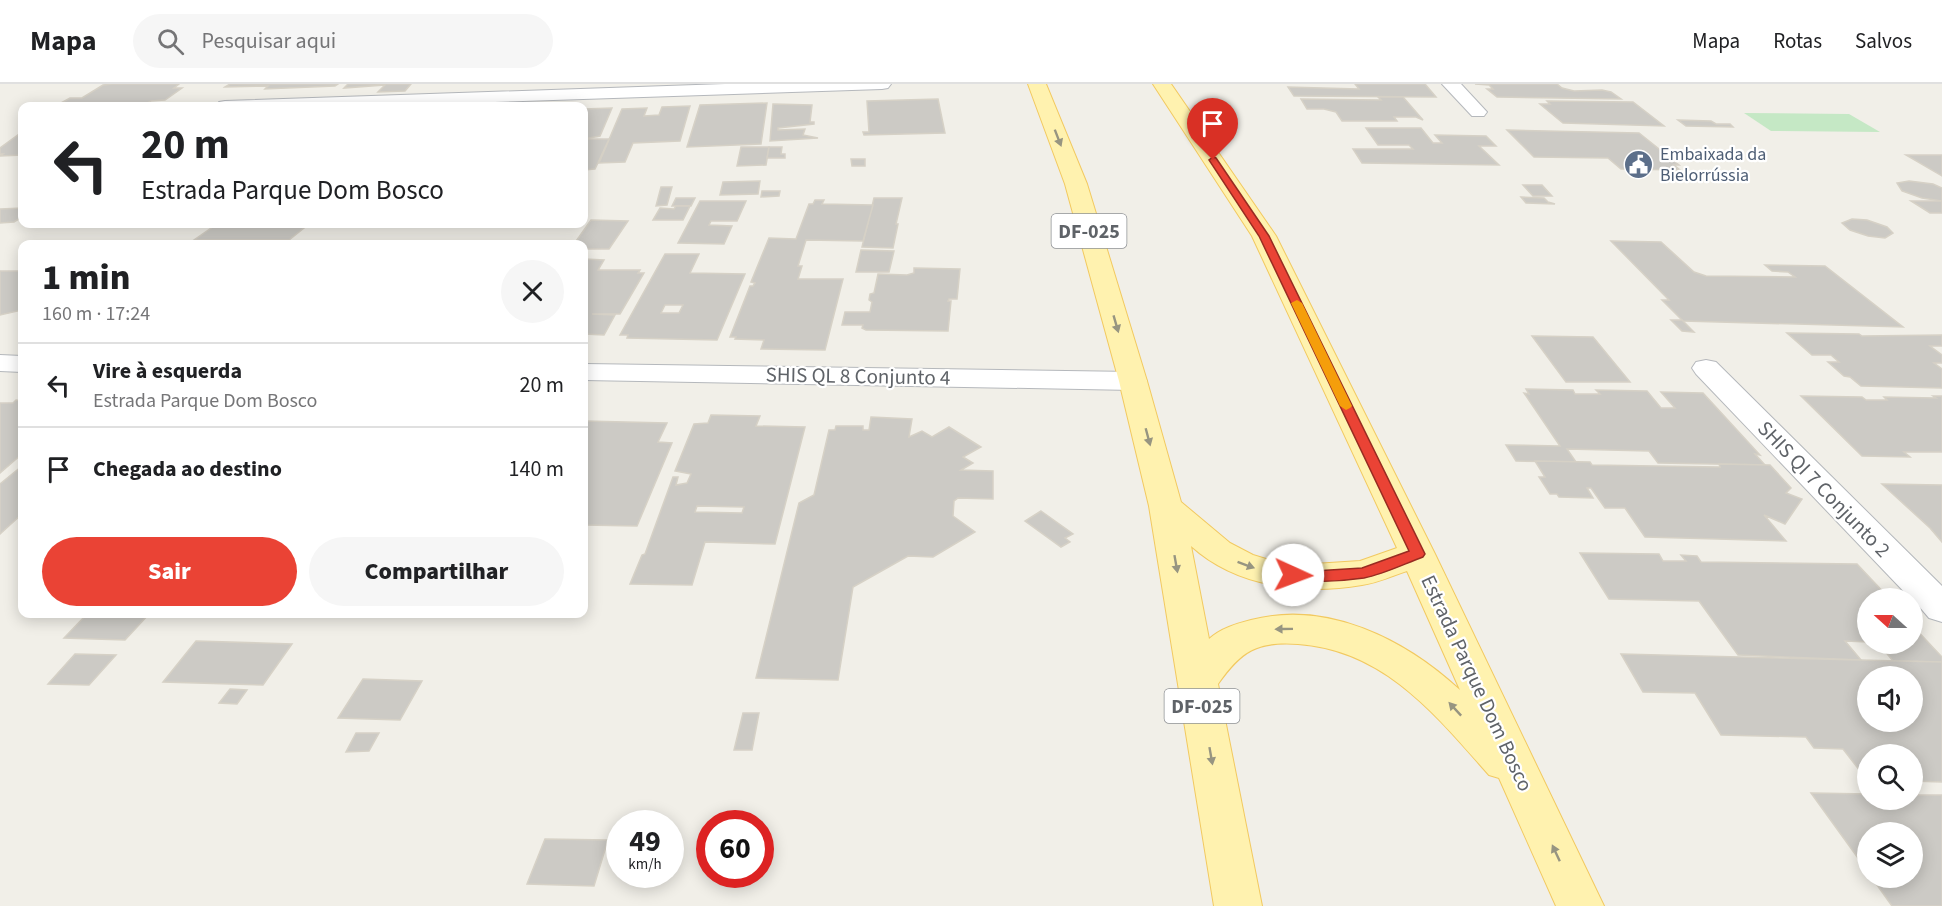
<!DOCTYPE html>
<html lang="pt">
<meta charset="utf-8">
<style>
:root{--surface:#fff;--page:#f6f6f6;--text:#202124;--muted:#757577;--line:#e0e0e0;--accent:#ea4335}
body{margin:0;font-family:"Source Sans 3",sans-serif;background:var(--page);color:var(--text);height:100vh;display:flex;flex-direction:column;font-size:22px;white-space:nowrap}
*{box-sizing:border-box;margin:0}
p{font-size:20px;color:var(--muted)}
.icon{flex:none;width:33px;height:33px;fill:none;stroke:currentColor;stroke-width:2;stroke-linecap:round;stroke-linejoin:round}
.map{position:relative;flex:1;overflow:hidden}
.drawer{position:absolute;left:18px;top:156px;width:570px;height:378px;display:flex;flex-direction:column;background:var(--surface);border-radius:12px;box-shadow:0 3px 15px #0003}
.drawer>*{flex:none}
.hud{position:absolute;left:18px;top:18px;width:570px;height:126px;border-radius:12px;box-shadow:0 3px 15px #0003;background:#fff;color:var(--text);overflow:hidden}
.needle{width:39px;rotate:291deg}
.fabs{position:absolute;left:1857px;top:504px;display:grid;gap:12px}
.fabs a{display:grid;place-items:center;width:66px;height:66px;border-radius:50%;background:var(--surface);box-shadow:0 3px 15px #0003;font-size:30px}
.speed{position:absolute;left:606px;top:726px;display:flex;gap:12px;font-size:30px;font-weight:700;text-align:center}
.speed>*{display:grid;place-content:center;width:78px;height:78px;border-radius:50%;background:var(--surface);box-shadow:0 3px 15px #0003;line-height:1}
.speed small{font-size:15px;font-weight:400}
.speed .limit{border:9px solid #d22;background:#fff;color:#111}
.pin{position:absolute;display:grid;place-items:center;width:51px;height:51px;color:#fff;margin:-62px -26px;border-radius:50% 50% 50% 0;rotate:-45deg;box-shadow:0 0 6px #0007}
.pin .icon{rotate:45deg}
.me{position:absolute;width:66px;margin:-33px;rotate:92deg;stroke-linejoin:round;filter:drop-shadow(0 0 4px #0008)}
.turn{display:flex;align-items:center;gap:21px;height:126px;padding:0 24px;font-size:27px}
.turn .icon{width:78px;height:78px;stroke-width:2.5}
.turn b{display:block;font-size:42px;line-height:51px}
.round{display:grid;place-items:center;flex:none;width:63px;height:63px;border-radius:32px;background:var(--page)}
.head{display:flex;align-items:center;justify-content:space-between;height:102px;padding:0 24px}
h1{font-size:36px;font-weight:800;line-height:45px}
.cta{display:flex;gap:12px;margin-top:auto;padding:12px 24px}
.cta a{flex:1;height:69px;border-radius:36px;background:var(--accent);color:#fff;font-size:24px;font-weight:800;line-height:69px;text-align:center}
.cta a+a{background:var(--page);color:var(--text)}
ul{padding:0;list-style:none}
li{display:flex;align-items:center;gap:18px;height:84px;padding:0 24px;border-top:2px solid var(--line)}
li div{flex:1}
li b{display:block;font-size:22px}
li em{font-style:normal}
header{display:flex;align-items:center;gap:36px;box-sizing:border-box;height:84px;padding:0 30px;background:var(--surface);border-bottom:2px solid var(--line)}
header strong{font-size:28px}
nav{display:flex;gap:33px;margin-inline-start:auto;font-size:21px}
.search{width:420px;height:54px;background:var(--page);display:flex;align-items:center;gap:15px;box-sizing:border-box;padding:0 21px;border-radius:33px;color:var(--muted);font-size:22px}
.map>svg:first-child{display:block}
.green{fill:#c5e8c5}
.building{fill:#cccac5;stroke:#d6d1c6;stroke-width:1.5;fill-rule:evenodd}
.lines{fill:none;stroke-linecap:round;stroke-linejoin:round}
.minor-casing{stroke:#b5b8bc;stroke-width:2}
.major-casing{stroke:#f2c960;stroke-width:2}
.minor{fill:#fff;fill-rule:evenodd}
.major{fill:#fff2af;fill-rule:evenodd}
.oneway{fill:#979581}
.route{fill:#ea4335;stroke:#982c22;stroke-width:1.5}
.slow{fill:#f59e0b}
.labels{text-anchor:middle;stroke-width:4.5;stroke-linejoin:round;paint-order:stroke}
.far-service-label{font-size:18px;fill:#4e5e75;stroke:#fff;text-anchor:start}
.shield{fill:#fff;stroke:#8f9295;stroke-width:1.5}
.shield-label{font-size:20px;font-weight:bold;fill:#5f6368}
.street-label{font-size:21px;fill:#5f6368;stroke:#fff}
</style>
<header>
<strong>Mapa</strong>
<div class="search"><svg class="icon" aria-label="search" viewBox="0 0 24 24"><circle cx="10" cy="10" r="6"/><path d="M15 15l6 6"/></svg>Pesquisar aqui</div>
<nav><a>Mapa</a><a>Rotas</a><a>Salvos</a></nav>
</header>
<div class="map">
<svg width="1942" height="822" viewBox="0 0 1942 822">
<rect width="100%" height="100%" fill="#f1efe8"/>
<polygon class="green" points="1744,29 1849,30 1880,48 1771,47"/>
<g class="building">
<polygon points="112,0 179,0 174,4 182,4 165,16 151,17 142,22 40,22 45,20 61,19 70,14 82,14 103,1"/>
<polygon points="230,0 338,0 335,2 265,5 268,2 225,3"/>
<polygon points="348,0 411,0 405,7 378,8 385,1 344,4"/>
<polygon points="1355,0 1425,0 1436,13 1294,12 1288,3 1359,5"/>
<polygon points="1475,0 1557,0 1562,4 1574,7 1602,6 1611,8 1621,15 1497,13 1487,5 1493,5 1489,1"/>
<polygon points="1378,13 1403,13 1423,36 1416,33 1394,33 1397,37 1342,37 1336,28 1324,25 1307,25 1301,15 1381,16"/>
<polygon points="938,15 945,49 864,51 863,48 869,48 867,17"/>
<polygon points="1547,17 1633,18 1664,42 1563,39 1540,20 1550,20"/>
<polygon points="767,19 761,60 687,63 700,21"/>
<polygon points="773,20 812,21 810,38 814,38 814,40 778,44 778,46 805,45 803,51 818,54 770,57"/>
<polygon points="690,22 680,57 633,59 625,78 599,79 622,25 647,24 644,32 659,31 662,23"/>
<polygon points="612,24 600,52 584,55 584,25"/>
<polygon points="1678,36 1711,37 1716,40 1730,40 1733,43 1686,42"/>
<polygon points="1366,44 1421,44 1433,59 1442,59 1435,51 1486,52 1496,62 1479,62 1499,81 1362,79 1353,65 1413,65 1409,61 1378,61"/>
<polygon points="1507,46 1639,49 1679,81 1674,81 1680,86 1621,85 1608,74 1534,73"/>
<polygon points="22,48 22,71 0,72 3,70 0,70 0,64"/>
<polygon points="584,55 609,55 595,85 584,86"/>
<polygon points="741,63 769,63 766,81 737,82"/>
<polygon points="769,63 782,63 781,70 785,70 785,74 767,74"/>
<polygon points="1906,71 1942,71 1942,92"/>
<polygon points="851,75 865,75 865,82 852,82"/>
<polygon points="760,97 758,110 720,111 723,98"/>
<polygon points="1909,97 1933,100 1942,104 1942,117 1922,114 1902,107 1897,99"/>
<polygon points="1523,101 1542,101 1552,112 1533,112"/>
<polygon points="661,103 672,103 667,121 656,122"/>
<polygon points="762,107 780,107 779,112 761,113"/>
<polygon points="1521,113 1544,114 1548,118 1555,120 1526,119"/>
<polygon points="676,114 695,114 691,122 672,122"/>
<polygon points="874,114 902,114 896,140 898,140 893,164 862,163"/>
<polygon points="815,116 824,116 822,120 873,121 863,157 806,156 798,182 802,182 798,195 843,195 825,266 761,265 764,256 735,255 736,253 730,253 750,202 753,202 755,199 751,198 769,154 796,155 809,120 813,120"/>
<polygon points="700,117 746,117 737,137 711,137 709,141 732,142 724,160 678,159"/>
<polygon points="1911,117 1942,117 1942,129 1930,129"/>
<polygon points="676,122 690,122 683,136 653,136 660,124 674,125"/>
<polygon points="22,124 22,133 14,138 0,139 0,125"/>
<polygon points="1852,135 1867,136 1887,143 1893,149 1885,154 1868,152 1850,146 1842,139"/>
<polygon points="591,136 628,137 609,165 584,165 584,160 574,160"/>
<polygon points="217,140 309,140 289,156 194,156"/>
<polygon points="1611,157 1661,158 1694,188 1706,192 1795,193 1788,188 1772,187 1765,181 1825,182 1903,243 1683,237 1662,216 1669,216"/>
<polygon points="861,166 894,167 889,188 856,188"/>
<path d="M 665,170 L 699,170 L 690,189 L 745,190 L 717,256 L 627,254 L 628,251 L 620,251 ZM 665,221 L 683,221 L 679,229 L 661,229 Z"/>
<polygon points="584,175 604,176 598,186 640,186 638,189 644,189 620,230 592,230 615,231 604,251 584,250"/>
<polygon points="914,184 960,185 957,215 949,215 948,217 951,217 948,247 866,246 862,244 863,241 842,241 845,228 870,228 872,218 869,216 870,210 874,209 878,190 907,191 914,189"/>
<polygon points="0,187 22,187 22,226 0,231"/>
<polygon points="1671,236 1682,236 1694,248 1682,247"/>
<polygon points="1787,249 1859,250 1862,252 1942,251 1942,262 1930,262 1942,271 1942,279 1934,279 1942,285 1942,304 1861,302 1850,293 1844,292 1828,278 1839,278 1831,271 1812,271"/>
<polygon points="1532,252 1593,253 1630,298 1566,298"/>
<polygon points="1526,305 1573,306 1575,310 1600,310 1596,306 1647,307 1661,324 1675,324 1661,308 1703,309 1760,371 1755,370 1765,381 1658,379 1649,367 1567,365 1576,378 1516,377 1506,361 1560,362 1524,309 1529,310"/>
<polygon points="1801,312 1862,313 1866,316 1887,316 1884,313 1936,314 1933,312 1942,312 1942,368 1904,368 1910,373 1862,372"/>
<polygon points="16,316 22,317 22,370 0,389 0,319 13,319"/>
<path d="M 711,331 L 760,332 L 756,342 L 805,343 L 775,460 L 705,458 L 692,501 L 630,500 L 642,471 L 645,470 L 673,393 L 678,393 L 676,401 L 687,399 L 691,390 L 675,387 L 694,340 L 708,339 ZM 697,422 L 744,423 L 742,429 L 695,428 Z"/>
<polygon points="871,333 912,335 909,353 922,347 932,353 949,343 981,363 963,373 973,379 961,386 993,387 993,415 958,414 954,417 953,432 975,448 933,473 908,472 853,503 838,596 756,594 799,419 814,411 829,346 835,346 836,342 863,342 863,346 869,346"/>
<polygon points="584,337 667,339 658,358 672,359 637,442 584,441"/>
<polygon points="1535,377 1590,378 1592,381 1720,383 1719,380 1770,381 1791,404 1786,409 1802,415 1785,440 1764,431 1786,457 1645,453 1625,424 1605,424 1591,404 1587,404 1593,414 1559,413 1557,410 1550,410 1539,393 1545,393"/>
<polygon points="22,382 22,430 0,450 0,400"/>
<polygon points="1882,400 1942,401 1942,458 1930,444"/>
<polygon points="1041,427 1073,450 1065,454 1070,458 1061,463 1025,437"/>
<polygon points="1580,469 1659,470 1663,477 1686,477 1681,471 1697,472 1701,478 1857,480 1889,514 1868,514 1868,558 1845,557 1861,576 1738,571 1699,517 1609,515"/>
<polygon points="87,530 149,530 125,556 64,554"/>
<polygon points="1912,541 1942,573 1942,578 1893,577 1879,560 1912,560"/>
<polygon points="196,557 292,560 263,601 163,598"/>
<polygon points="75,570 116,571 89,601 48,600"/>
<path d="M 1621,570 L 1942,578 L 1942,698 L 1912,697 L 1912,670 L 1868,670 L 1867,696 L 1843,665 L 1814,664 L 1806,653 L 1721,651 L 1695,609 L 1643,608 ZM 1868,592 L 1912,592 L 1912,638 L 1868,638 Z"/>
<polygon points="363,595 422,597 400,636 338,634"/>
<polygon points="230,605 247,606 237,620 219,619"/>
<polygon points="743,629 759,629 752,666 734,666"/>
<polygon points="356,649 379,649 369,667 346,668"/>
<polygon points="1811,709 1868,710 1868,716 1912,716 1912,711 1942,711 1942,822 1892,822 1872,794 1912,794 1912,748 1868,748 1868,788"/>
<polygon points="545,755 608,756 594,802 527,800"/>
</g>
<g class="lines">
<defs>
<g id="minor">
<polygon points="725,0 891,0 888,4 882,5 371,22 216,22 219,18 225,17"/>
<polygon points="1442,0 1461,0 1487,28 1484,32 1472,32"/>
<polygon points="0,271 22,272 22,288 0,287"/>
<polygon points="1706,276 1716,278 1942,502 1942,538 1929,534 1912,514 1910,514 1696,290 1692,284 1696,278"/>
<polygon points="584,280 1133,288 1143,291 1147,297 1143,303 1133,306 584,296"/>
</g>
<path id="major" d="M 1028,0 L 1046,0 L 1087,100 L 1147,297 L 1181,418 L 1230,459 L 1253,471 L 1273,477 L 1314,480 L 1360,477 L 1397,464 L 1252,152 L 1153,0 L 1171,0 L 1276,152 L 1435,470 L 1604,822 L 1556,822 L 1499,694 L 1489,691 C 1435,630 1384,566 1298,560 C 1257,557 1241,567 1218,600 L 1262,822 L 1214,822 L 1149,422 L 1119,297 L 1065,100 ZM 1191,462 C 1236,503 1303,511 1362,501 C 1377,499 1392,492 1407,487 L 1460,606 C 1405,555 1327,516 1251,536 C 1236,540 1221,544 1209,555 Z"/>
</defs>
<use href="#minor" class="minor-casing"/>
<use href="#major" class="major-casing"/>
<use href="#minor" class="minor"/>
<use href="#major" class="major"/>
</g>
<defs><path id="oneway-solid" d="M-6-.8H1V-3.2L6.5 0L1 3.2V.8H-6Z" transform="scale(1.5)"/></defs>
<g class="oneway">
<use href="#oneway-solid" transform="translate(1058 54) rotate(69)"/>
<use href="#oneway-solid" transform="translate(1116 240) rotate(74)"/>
<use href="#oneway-solid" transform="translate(1148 353) rotate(75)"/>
<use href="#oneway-solid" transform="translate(1176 480) rotate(80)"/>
<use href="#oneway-solid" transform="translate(1246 481) rotate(20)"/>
<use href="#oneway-solid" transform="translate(1284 545) rotate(179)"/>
<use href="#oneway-solid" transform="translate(1455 625) rotate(-133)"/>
<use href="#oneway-solid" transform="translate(1211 672) rotate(80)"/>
<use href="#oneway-solid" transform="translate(1556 769) rotate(-115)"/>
</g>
<path class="route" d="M 1213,73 L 1216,74 L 1269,152 L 1425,470 L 1423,473 C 1404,480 1384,490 1364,494 C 1350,496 1294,502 1286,491 L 1293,486 L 1314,487 L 1362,484 L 1409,467 L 1259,152 L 1209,76 Z"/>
<polygon class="slow" points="1297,216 1302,219 1352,322 1350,324 1346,326 1340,322 1291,219"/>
<defs>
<symbol id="civic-disc" viewBox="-11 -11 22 22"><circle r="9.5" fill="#5c6f8a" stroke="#fff"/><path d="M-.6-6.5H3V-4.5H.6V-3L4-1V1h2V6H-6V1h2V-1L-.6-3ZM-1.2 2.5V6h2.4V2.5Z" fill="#fff"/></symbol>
</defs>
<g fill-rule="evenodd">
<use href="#civic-disc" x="1622" y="64" width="33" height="33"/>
</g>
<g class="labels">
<g class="far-service-label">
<text x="1660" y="76">Embaixada da<tspan x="1660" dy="21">Bielorrússia</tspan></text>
</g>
<g class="shield">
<rect x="1051.5" y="130" width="75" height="34" rx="4.5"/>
<rect x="1164.5" y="605" width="75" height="34" rx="4.5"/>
</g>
<g class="shield-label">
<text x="1089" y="154">DF-025</text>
<text x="1202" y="629">DF-025</text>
</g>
<g class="street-label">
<text transform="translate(858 292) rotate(1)" y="7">SHIS QL 8 Conjunto 4</text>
<text transform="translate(1824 405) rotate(46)" y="7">SHIS QI 7 Conjunto 2</text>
<text transform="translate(1477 599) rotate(65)" y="7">Estrada Parque Dom Bosco</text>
</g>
</g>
</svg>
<div class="fabs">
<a><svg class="needle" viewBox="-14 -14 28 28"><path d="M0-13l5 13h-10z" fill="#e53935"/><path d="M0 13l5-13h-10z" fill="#757577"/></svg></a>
<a><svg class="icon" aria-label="sound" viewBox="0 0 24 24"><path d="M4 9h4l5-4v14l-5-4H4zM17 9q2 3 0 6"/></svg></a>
<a><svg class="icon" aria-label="search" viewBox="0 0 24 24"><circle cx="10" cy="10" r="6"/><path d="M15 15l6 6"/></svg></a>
<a><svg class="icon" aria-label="layers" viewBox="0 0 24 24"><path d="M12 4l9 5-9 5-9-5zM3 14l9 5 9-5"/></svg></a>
</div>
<div class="speed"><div>49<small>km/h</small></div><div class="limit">60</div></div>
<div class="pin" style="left:1213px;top:76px;background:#d93025"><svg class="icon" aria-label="arrive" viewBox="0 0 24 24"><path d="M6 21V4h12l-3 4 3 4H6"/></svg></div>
<svg class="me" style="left:1293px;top:491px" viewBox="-20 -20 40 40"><circle r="19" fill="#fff"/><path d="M0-13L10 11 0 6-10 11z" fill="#ea4335"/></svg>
<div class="hud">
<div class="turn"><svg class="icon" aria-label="left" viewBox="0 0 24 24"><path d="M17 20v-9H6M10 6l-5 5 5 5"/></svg><div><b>20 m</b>Estrada Parque Dom Bosco</div></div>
</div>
<section class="drawer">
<div class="head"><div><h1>1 min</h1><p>160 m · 17:24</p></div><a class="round"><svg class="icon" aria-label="close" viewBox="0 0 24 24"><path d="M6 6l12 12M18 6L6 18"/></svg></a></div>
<ul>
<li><svg class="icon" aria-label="left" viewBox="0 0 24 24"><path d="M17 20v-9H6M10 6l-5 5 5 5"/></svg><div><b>Vire à esquerda</b><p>Estrada Parque Dom Bosco</p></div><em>20 m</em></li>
<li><svg class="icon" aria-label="arrive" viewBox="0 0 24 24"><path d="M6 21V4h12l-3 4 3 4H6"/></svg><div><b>Chegada ao destino</b></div><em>140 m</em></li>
</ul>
<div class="cta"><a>Sair</a><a>Compartilhar</a></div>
</section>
</div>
